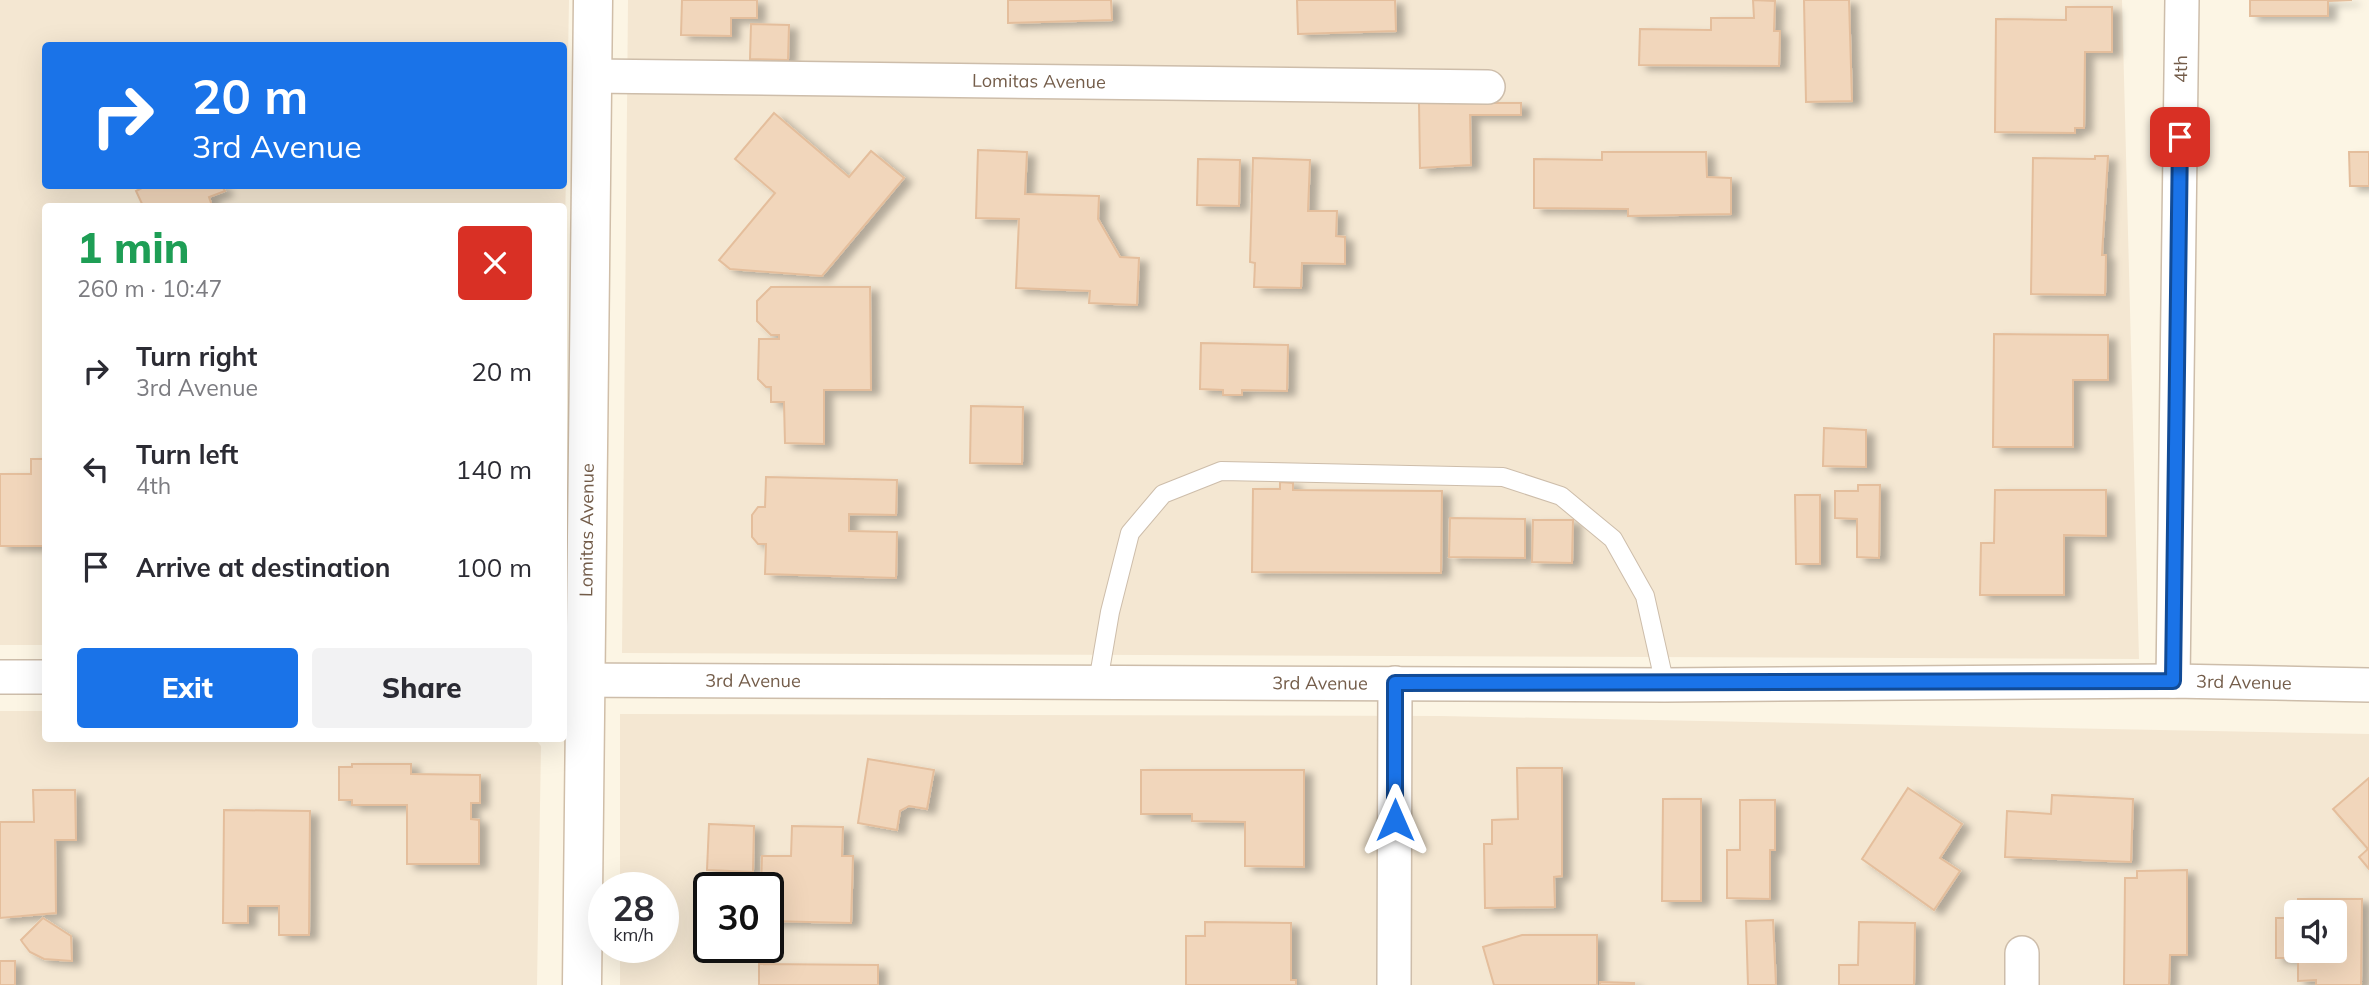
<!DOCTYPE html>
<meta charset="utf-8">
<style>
:root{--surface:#fff;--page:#f2f2f3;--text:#2b2b33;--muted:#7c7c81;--accent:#1a73e8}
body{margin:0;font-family:Mulish,sans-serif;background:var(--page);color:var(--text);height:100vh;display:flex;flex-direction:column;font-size:26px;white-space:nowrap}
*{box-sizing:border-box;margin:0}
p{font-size:23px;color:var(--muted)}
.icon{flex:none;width:38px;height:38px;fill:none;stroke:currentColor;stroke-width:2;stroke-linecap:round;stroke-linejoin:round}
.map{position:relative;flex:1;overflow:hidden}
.side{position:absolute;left:42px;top:203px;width:525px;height:539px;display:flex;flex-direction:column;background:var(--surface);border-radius:7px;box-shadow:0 7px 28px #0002}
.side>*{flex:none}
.banner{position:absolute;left:42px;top:42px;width:525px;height:147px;border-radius:7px;box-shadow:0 7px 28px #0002;background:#1a73e8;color:#fff;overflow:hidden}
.controls{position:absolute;left:2284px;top:900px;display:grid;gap:14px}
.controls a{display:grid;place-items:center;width:63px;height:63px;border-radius:7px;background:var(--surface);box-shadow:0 7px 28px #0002;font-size:35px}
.speed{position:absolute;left:588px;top:872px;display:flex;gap:14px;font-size:35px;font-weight:700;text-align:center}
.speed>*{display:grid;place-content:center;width:91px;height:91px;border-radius:50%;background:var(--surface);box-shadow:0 7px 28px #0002;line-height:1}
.speed small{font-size:18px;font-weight:400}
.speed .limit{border:4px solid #111;border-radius:10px;background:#fff;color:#111}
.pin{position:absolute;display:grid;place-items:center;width:60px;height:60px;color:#fff;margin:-30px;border-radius:14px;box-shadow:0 4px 10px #0006}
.me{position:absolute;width:77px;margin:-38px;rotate:0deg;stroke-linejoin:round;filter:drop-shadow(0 0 5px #0008)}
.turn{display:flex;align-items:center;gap:24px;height:147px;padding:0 35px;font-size:32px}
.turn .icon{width:91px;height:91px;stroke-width:2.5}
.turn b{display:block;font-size:49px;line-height:60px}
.round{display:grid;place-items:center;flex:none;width:74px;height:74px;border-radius:7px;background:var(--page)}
.headline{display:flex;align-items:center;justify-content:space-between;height:119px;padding:0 35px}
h1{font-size:42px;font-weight:800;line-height:52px;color:#1e9e55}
.primary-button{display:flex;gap:14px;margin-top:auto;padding:14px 35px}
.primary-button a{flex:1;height:80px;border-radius:7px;background:var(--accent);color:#fff;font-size:28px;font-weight:800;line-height:80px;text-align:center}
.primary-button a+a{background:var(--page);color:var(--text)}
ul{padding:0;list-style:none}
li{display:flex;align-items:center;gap:21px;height:98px;padding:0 35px}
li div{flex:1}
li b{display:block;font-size:26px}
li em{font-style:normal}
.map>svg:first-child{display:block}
.residential{fill:#f4e7d2;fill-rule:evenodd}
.building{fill:#f1d6bb;stroke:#e4be9c;stroke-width:2;filter:url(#shadow)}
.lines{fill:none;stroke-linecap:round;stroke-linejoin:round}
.lane-casing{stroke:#cdbdaa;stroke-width:20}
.street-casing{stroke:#cdbdaa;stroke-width:36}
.secondary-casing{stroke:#d0bea8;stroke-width:41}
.lane{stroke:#fff;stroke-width:18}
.street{stroke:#fff;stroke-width:33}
.secondary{stroke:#fff;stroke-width:38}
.route-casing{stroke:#114b97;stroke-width:18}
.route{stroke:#1a73e8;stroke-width:12}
.labels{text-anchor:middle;stroke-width:5;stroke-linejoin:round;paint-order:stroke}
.street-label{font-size:18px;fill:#745d4a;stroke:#fff9ea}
</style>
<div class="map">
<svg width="2369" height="985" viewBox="0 0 2369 985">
<defs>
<filter id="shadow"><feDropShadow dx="8" dy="4.5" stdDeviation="3.5" flood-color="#0004"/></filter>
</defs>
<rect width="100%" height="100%" fill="#fcf5e4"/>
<g class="residential">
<path d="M 0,0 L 569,0 L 564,287 L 564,206 L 46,206 L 45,645 L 0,645 ZM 46,46 L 564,46 L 564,186 L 46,186 Z"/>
<polygon points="628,0 2122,0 2139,659 622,653"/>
<polygon points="0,711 45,711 46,738 535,739 541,746 537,985 0,985"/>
<path d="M 620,714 L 1441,716 L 2369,734 L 2369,985 L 620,985 L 620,947 L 663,947 L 663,887 L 620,887 ZM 709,887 L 768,887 L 768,947 L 709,947 ZM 2296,912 L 2334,912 L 2334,950 L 2296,950 Z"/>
</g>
<g class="building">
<polygon points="682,0 757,0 757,18 731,18 731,36 681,35"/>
<polygon points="1008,0 1111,0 1112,20 1008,23"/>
<polygon points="1297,0 1395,0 1396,31 1298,34"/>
<polygon points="1753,0 1775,1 1774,31 1780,31 1779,66 1639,65 1640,29 1711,30 1711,18 1754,18"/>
<polygon points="1804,0 1849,0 1852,101 1806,102"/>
<polygon points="2250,0 2352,0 2328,1 2328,16 2250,16"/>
<polygon points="2066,7 2112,7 2112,52 2085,52 2084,128 2075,128 2075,133 1995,132 1996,19 2066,20"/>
<polygon points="751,24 789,25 788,60 750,59"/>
<polygon points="1419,103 1521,103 1521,115 1470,115 1471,165 1420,168"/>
<polygon points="774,113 849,177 871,151 904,178 822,276 730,269 719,260 775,193 735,159"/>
<polygon points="978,150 1027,152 1025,194 1099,196 1098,219 1120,257 1139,258 1137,305 1089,303 1090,291 1016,288 1019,219 976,218"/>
<polygon points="1602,152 1706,152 1707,177 1731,178 1731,214 1628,216 1628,209 1534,208 1534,159 1602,160"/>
<polygon points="2349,152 2369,152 2369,186 2350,186"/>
<polygon points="2095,156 2108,156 2102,255 2106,255 2105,295 2031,294 2033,158 2095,159"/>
<polygon points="1253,158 1310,160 1308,211 1337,211 1336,236 1345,237 1345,264 1302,263 1301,288 1254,287 1255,263 1250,262"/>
<polygon points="1198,159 1240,160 1239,206 1197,205"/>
<polygon points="141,186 222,186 225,191 209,197 212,206 143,206 136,191 142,188"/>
<polygon points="771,287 870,287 871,390 824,390 824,444 785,443 784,402 771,402 771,387 766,387 758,379 759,339 779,339 779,335 771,335 757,321 757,301"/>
<polygon points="1994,334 2108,335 2108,380 2073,380 2073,447 1993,447"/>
<polygon points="1201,343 1288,345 1287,391 1242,390 1242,395 1223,395 1223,390 1200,389"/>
<polygon points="971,406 1023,407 1022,464 970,463"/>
<polygon points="1824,428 1866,430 1866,467 1823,466"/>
<polygon points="31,459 46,459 46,546 0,546 0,474 31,474"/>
<polygon points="766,477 897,480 896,515 849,514 849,531 897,532 896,578 765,574 766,544 758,544 752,537 752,515 758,507 765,507"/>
<polygon points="1280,482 1293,483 1293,490 1442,491 1441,573 1252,572 1253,489 1280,489"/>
<polygon points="1858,485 1880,485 1879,558 1857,557 1857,519 1835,518 1835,491 1858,491"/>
<polygon points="1995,490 2106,490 2106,536 2064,535 2064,595 1980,595 1981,543 1994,543"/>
<polygon points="1795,495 1820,495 1820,564 1796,564"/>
<polygon points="1450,518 1525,519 1525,558 1449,557"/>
<polygon points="1533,520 1573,520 1572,563 1532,562"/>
<polygon points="868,759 934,770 927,809 909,806 900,811 897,830 858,823"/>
<polygon points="352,764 411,764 411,774 480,775 480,803 471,803 471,819 479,820 479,864 407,864 407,805 352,805 352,800 339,800 339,767 352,767"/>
<polygon points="1517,768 1562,768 1562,876 1554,877 1555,907 1485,908 1484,844 1492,844 1492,820 1518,819"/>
<polygon points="1141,770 1304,770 1304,867 1245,866 1245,822 1192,821 1192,814 1141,814"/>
<polygon points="2369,778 2369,869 2359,857 2368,849 2333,809"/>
<polygon points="1908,788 1962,824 1940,858 1960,871 1934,910 1862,859"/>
<polygon points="33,790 75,790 76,840 55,840 56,913 0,918 0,822 34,822"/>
<polygon points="2052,795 2133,799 2131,862 2005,857 2007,811 2051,814"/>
<polygon points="1663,799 1701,799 1701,901 1662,901"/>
<polygon points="1740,800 1775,800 1775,850 1770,850 1770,899 1727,898 1727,850 1740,850"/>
<polygon points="224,810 310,811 309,935 279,935 279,906 248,906 248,923 223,923"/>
<polygon points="709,824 754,826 753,872 707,870"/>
<polygon points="792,826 843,827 842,856 853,856 851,923 768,921 768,887 761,887 762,856 791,856"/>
<polygon points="2187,870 2187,955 2170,955 2169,985 2124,985 2125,878 2137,878 2137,871"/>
<polygon points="2298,899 2362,899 2361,985 2316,985 2316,980 2298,981 2298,958 2276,958 2276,918 2296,918 2296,950 2334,950 2334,912 2298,912"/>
<polygon points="43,918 71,936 72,961 44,959 30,952 23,943 21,940"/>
<polygon points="1773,920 1776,985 1748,985 1746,921"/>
<polygon points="1205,922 1291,923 1291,980 1296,980 1296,985 1186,985 1186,936 1205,936"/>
<polygon points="1859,922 1915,923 1914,985 1839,985 1839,965 1858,965"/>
<polygon points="1522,935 1597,935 1597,985 1494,985 1483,947"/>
<rect x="0" y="961" width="15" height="24"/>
<polygon points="759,964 878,965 878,985 759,985"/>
<polygon points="1600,982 1634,983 1634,985 1600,985"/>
</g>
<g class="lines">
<defs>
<polyline id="lane" points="1098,682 1110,612 1130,533 1163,494 1221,471 1503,477 1561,496 1613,539 1645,596 1665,685"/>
<g id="street">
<path id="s1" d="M 591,76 L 1488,87"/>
<polyline points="0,677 46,677"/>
<path id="s2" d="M 564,680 L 1665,685 L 2173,681 L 2369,685"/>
<path id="s3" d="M 2173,681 L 2182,0"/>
<polyline points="1394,985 1395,683"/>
<polyline points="2022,985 2022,953"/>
</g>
<g id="secondary">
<path id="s4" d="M 582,985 L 593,0"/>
</g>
</defs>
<use href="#lane" class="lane-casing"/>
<use href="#street" class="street-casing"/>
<use href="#secondary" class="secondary-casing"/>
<use href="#lane" class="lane"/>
<use href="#street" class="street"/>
<use href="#secondary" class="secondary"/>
</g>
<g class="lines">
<defs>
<polyline id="route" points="1395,820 1395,683 2173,681 2180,137"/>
</defs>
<use href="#route" class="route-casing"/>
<use href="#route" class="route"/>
</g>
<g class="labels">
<g class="street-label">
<text dy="6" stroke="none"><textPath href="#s3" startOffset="612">4th</textPath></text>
<text dy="6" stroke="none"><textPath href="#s1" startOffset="448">Lomitas Avenue</textPath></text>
<text dy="6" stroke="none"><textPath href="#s4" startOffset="455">Lomitas Avenue</textPath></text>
<text dy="6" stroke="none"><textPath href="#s2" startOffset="189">3rd Avenue</textPath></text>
<text dy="6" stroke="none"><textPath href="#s2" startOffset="756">3rd Avenue</textPath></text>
<text dy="6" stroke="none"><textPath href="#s2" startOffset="1680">3rd Avenue</textPath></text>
</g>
</g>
</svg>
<div class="controls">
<a><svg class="icon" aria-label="sound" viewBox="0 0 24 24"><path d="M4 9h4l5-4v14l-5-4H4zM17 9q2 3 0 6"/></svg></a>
</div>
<div class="speed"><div>28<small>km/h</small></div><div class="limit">30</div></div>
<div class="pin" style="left:2180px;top:137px;background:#d93025"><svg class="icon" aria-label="arrive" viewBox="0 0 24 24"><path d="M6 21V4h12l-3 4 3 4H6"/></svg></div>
<svg class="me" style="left:1395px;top:820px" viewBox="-20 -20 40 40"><path d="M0-17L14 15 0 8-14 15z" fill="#1a73e8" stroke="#fff" stroke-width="4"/></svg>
<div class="banner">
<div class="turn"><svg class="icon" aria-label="right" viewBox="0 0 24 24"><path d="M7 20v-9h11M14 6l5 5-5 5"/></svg><div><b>20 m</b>3rd Avenue</div></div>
</div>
<section class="side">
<div class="headline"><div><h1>1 min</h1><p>260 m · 10:47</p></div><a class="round" style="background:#d93025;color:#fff"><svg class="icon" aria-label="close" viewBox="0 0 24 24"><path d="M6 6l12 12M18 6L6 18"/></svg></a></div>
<ul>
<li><svg class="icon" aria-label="right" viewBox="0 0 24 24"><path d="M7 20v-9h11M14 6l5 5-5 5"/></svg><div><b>Turn right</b><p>3rd Avenue</p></div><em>20 m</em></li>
<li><svg class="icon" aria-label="left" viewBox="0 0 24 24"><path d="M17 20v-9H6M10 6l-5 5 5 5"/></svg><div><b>Turn left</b><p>4th</p></div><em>140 m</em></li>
<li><svg class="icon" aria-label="arrive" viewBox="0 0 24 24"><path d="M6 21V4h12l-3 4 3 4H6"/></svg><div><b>Arrive at destination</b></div><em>100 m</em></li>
</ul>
<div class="primary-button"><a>Exit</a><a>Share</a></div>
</section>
</div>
